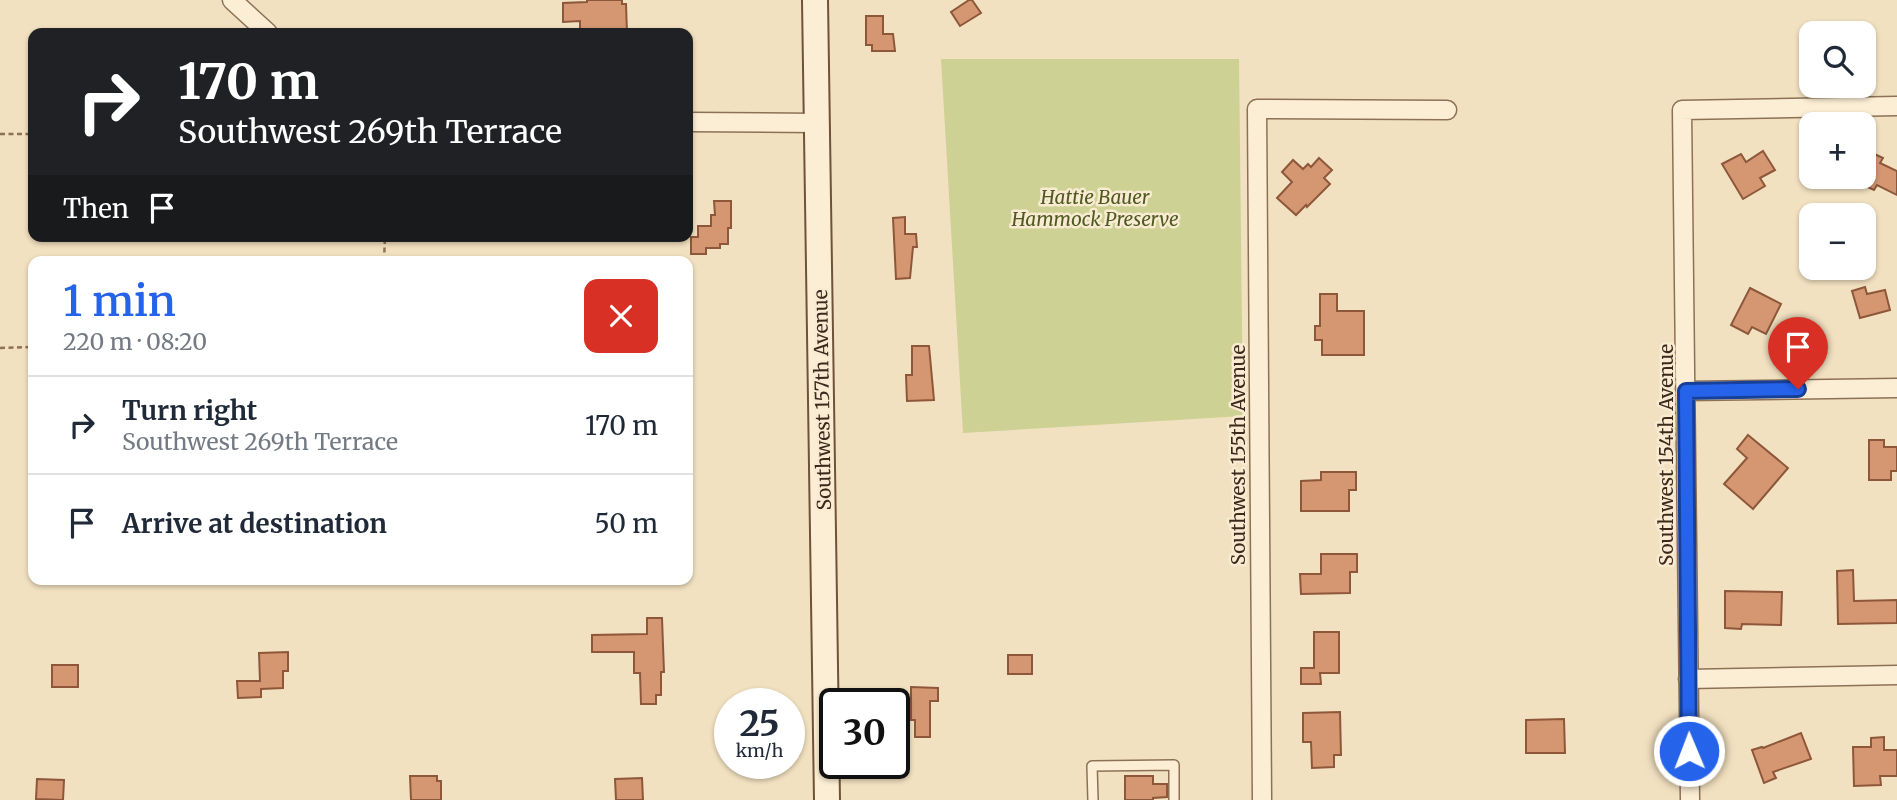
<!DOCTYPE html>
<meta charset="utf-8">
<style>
:root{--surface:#fff;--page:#f6f6f7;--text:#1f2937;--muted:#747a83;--line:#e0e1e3;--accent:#2563eb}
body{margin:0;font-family:Merriweather,serif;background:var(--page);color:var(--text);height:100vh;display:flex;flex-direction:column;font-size:26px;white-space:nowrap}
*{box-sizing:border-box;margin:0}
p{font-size:23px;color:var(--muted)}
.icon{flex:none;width:38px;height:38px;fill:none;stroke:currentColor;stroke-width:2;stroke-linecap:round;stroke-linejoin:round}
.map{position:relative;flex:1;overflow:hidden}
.drawer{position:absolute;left:28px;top:256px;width:665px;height:329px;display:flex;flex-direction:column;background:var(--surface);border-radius:14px;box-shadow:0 2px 5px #0004}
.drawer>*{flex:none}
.top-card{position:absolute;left:28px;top:28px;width:665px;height:214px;border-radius:14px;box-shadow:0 2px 5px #0004;background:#202124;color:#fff;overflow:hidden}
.buttons{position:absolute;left:1799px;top:21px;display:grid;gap:14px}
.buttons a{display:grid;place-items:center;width:77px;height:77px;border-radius:14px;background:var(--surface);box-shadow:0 2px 5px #0004;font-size:35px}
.speed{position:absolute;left:714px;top:688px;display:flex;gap:14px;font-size:35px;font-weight:700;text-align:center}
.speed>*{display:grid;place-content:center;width:91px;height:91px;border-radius:50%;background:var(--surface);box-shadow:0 2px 5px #0004;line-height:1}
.speed small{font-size:18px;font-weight:400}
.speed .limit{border:4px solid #111;border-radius:10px;background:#fff;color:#111}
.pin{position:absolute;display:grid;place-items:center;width:60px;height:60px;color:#fff;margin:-72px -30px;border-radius:50% 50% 50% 0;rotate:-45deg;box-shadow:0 0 7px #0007}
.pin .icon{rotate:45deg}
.me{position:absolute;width:77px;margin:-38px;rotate:359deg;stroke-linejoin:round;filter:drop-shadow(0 0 5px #0008)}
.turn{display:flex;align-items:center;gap:24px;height:147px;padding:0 35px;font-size:32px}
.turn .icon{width:91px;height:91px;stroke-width:2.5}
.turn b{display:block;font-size:49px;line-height:60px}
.then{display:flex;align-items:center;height:66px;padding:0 35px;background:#0003;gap:14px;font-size:26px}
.round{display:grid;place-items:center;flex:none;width:74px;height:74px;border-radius:14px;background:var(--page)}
.overview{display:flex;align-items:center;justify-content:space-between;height:119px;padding:0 35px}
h1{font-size:42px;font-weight:600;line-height:52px;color:var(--accent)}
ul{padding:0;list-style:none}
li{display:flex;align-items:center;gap:21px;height:98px;padding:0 35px;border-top:2px solid var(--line)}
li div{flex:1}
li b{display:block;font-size:26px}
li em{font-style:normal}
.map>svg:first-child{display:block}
.green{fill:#cdd193}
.building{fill:#d49772;stroke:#8e573a;stroke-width:2}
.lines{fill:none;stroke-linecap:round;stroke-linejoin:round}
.lane-casing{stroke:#8d7156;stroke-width:12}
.street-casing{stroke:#8d7156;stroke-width:21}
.secondary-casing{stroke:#6f5239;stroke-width:28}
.path{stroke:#8d7156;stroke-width:2.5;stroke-dasharray:5 3.5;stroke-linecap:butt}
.lane{stroke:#fceed4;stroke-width:9}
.street{stroke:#fceed4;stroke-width:18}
.secondary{stroke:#fceed4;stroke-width:24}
.route-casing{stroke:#184099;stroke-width:18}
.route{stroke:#2563eb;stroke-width:12}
.labels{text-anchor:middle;stroke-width:5;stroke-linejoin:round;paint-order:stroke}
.park-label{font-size:19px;font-style:italic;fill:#4e5a21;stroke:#f9ebd1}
.street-label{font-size:19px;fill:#3b2a1c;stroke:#f9ebd1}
</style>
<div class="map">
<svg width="1897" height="800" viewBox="0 0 1897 800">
<rect width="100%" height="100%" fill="#f2e1c0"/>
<polygon class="green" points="941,59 1239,59 1243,416 963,433"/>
<g class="building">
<polygon points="587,0 622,0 622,4 626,4 627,33 580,33 580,21 563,22 563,3 587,2"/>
<polygon points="969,0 972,0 981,13 960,26 951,12"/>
<polygon points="866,16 883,16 883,34 893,34 895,51 872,51 872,45 866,45"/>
<polygon points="1763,151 1775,170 1760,178 1765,186 1743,199 1722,164 1741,154 1746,162"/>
<polygon points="1868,151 1883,158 1880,163 1897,171 1897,195 1877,185 1874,190 1846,177 1864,177 1864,159"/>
<polygon points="1319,158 1332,170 1324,178 1330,184 1307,207 1306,205 1296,215 1277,198 1292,182 1282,172 1293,160 1303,169 1308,164 1311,167"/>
<polygon points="714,201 731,201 731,228 728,228 728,244 720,244 720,248 706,248 706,254 691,254 691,237 698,237 698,226 711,226 711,215 715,215"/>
<polygon points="905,217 905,234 916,234 917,247 913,247 910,278 896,279 893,218"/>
<polygon points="1865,287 1867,294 1885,290 1890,310 1860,318 1852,291"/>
<polygon points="1750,288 1781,304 1766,334 1752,327 1748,334 1731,325"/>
<polygon points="1320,294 1337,294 1337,311 1364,311 1364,355 1322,355 1322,340 1315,340 1315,326 1320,326"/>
<polygon points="912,346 929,346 934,400 907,401 906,375 912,375"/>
<polygon points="1748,435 1788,468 1753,509 1724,484 1747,458 1737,449"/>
<polygon points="1869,440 1884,440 1884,447 1897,447 1897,471 1891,471 1891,480 1869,480"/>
<polygon points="1321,472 1356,472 1356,490 1349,490 1349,511 1301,511 1301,481 1321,480"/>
<polygon points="1321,554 1357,554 1357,572 1350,572 1350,593 1301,594 1300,574 1321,574"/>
<polygon points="1853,570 1854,601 1897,600 1897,623 1838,624 1837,571"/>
<polygon points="1725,591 1782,592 1781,625 1742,624 1741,629 1725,628"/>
<polygon points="647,618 662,618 664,672 661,672 661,695 656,695 656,704 641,704 640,673 634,673 634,652 592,652 592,635 647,634"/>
<polygon points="1314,632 1339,632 1339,673 1320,673 1321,684 1301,684 1301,668 1314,668"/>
<polygon points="288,652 288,671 283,671 283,688 261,689 261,697 238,698 237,681 260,681 259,653"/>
<rect x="1008" y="655" width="24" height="19"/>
<rect x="52" y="665" width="26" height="22"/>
<polygon points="911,687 938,688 938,701 930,701 930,737 915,737 915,720 911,720"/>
<polygon points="1340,712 1341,755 1334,755 1334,767 1312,768 1311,742 1303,742 1303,713"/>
<polygon points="1564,719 1565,753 1526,753 1526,720"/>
<polygon points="1801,733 1811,759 1773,772 1776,778 1764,783 1752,750 1762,747 1763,748"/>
<polygon points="1884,737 1884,750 1897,750 1897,776 1880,776 1881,785 1854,786 1853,747 1871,747 1871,738"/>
<polygon points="410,776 437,776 437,781 441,781 441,800 411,800"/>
<polygon points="1125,776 1153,776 1153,784 1167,784 1167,797 1153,798 1153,800 1125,800"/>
<polygon points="642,778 643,800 616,800 615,779"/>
<polygon points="37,779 64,780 63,800 36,799"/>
</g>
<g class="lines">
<defs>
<polyline id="lane" points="1093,800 1092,766 1174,765 1174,800"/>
<g id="street">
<polyline points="232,0 268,33"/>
<polyline points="688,122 817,123"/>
<polyline points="1686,391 1897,388"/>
<polyline points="1688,679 1897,675"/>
<polyline points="1262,800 1257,109 1447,110"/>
<polyline points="1690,800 1682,110 1897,106"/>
</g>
<polyline id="secondary" points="815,0 827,800"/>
</defs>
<use href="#lane" class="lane-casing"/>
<use href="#street" class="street-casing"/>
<use href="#secondary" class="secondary-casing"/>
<g class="path">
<polyline points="0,134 33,134"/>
<polyline points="384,261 385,236"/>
<polyline points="0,348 33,347"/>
</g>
<use href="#lane" class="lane"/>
<use href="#street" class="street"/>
<use href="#secondary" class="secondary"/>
</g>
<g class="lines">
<defs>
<polyline id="route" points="1689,751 1686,391 1798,389"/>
</defs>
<use href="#route" class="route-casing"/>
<use href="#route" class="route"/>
</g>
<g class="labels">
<g class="park-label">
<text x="1095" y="204">Hattie Bauer<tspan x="1095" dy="22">Hammock Preserve</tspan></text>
</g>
<g class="street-label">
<text transform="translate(822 400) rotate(-91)" y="7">Southwest 157th Avenue</text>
<text transform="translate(1238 455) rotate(-90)" y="7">Southwest 155th Avenue</text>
<text transform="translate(1666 455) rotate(-90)" y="7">Southwest 154th Avenue</text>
</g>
</g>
</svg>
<div class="buttons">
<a><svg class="icon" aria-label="search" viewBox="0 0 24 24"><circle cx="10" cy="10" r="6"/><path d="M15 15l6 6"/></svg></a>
<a>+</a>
<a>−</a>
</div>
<div class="speed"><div>25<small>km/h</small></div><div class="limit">30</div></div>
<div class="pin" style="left:1798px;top:389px;background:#d93025"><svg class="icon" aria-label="arrive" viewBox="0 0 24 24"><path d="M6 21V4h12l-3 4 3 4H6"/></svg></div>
<svg class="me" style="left:1689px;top:751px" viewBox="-20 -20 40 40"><circle r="17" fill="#2563eb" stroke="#fff" stroke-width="3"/><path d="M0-11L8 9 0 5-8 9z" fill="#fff"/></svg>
<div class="top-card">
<div class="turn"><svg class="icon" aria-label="right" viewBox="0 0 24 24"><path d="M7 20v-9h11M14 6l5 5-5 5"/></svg><div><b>170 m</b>Southwest 269th Terrace</div></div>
<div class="then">Then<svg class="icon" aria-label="arrive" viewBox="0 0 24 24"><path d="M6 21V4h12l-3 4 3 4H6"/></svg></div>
</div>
<section class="drawer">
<div class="overview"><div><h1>1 min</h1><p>220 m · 08:20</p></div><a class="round" style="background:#d93025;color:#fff"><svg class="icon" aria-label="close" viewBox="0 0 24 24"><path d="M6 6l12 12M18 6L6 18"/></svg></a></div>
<ul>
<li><svg class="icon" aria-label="right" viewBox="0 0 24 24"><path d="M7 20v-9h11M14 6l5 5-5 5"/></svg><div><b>Turn right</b><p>Southwest 269th Terrace</p></div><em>170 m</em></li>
<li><svg class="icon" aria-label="arrive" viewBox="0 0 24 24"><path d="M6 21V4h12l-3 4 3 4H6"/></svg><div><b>Arrive at destination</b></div><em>50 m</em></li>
</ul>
</section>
</div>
